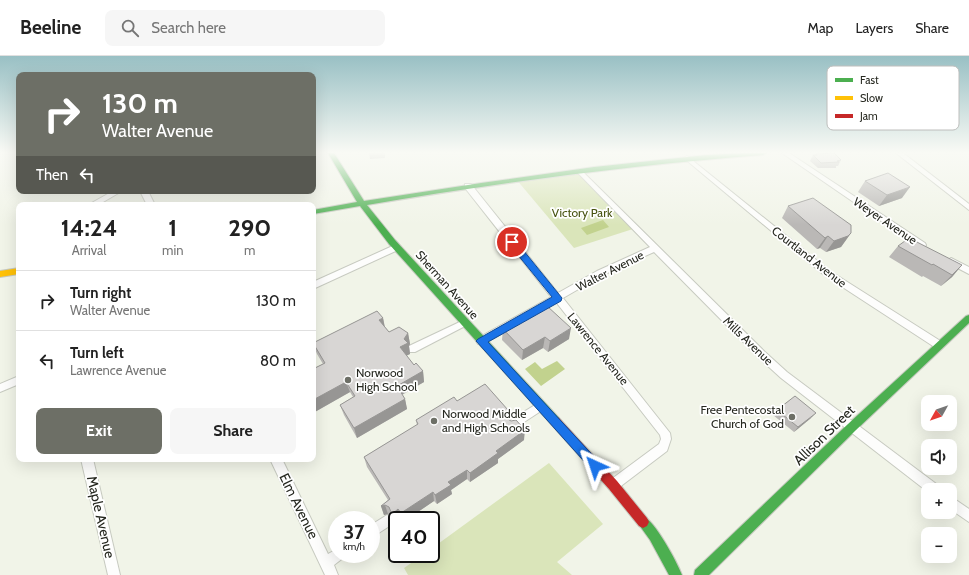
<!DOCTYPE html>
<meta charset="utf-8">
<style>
:root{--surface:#fff;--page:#f6f6f6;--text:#222;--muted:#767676;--line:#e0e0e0;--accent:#6d6f66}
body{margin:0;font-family:Cabin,sans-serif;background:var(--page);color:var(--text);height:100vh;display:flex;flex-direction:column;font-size:15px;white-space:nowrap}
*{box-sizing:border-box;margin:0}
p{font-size:13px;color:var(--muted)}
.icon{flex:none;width:22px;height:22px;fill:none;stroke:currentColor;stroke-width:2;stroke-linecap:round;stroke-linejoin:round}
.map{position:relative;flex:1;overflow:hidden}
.details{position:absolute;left:16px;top:146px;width:300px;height:260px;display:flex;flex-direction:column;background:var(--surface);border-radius:8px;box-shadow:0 4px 16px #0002}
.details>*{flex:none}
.banner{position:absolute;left:16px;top:16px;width:300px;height:122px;border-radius:8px;box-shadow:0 4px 16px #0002;background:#6d6f66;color:#fff;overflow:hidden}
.needle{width:26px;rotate:230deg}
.buttons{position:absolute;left:921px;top:339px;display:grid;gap:8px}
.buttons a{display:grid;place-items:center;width:36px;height:36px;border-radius:8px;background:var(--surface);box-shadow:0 4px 16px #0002;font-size:20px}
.speed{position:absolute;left:328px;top:455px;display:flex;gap:8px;font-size:20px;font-weight:700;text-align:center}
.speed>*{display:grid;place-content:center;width:52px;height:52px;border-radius:50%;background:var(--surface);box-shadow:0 4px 16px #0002;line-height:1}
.speed small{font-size:10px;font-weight:400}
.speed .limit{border:2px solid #111;border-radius:6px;background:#fff;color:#111}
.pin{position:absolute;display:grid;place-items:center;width:34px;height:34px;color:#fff;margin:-17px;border:2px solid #fff;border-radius:50%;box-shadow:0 1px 4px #0007}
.me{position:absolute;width:44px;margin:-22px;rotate:318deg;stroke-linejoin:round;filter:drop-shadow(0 0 3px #0008)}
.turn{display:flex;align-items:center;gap:14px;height:84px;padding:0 20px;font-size:18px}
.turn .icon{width:52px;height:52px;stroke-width:2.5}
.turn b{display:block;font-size:28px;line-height:34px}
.then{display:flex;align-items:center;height:38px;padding:0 20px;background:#0003;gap:8px;font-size:15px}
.eta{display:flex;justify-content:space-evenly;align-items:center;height:68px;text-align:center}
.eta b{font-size:24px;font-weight:700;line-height:28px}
.button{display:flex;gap:8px;margin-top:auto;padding:8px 20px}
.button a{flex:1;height:46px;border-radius:8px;background:var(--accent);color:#fff;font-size:16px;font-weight:700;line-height:46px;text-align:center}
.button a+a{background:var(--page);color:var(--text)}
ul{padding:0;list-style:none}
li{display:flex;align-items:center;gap:12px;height:60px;padding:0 20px;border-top:1px solid var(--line)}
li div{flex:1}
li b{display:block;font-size:15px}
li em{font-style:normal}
header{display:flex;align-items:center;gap:24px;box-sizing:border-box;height:56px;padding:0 20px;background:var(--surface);border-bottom:1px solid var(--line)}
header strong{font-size:19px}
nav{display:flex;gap:22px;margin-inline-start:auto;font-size:14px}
.search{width:280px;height:36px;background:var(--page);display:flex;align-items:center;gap:10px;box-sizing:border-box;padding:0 14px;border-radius:8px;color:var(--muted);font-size:15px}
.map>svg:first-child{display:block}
.green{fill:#dae5ba}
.water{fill:#c2d28e}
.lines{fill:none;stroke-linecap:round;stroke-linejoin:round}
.street-casing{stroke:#c7cac0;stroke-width:2}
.fast-casing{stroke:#c7cac0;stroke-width:2}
.slow-casing{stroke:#c7cac0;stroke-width:2}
.jam-casing{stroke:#c7cac0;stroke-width:2}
.street{fill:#fdfdfc;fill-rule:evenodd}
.fast{fill:#4caf50;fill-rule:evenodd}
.slow{fill:#ffc107;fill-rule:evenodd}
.jam{fill:#c62828;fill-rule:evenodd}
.wall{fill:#bab8b6}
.shaded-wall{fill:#979694}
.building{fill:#d8d6d4;stroke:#979694}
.route{fill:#1a73e8;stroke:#114b97}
.poi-dot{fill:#6d6f66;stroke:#fff;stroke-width:1.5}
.labels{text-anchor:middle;stroke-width:3.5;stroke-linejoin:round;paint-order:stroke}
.park-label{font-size:12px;fill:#475310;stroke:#fff}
.street-label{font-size:12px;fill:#262820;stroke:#fff}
.poi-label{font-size:12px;fill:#262820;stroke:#fff;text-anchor:start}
.near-street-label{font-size:14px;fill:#262820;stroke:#fff}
.key{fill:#fff;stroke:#bebebc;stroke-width:1}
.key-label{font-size:11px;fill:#262820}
</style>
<header>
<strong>Beeline</strong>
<div class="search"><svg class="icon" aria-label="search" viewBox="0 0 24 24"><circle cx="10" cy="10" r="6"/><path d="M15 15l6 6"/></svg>Search here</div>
<nav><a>Map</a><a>Layers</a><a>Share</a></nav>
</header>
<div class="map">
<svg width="969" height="519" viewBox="0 0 969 519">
<rect width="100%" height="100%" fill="#f1f4e8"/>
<g class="green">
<polygon points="579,115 636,172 574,192 516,123"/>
<polygon points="549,407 603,468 557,506 572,519 408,519 404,512 424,498 431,498 431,493"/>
</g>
<g class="water">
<polygon points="603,164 609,171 587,179 581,172"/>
<polygon points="557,305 565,313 541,330 525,313 535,306 542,313"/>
</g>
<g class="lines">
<defs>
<g id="street">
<polygon points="782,97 789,97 925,187 926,189 925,191 919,191"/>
<polygon points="896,97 903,97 969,148 969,154"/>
<polygon points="687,100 830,215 942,286 944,289 942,292 936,292 824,219 685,103 684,102"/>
<polygon points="579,113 581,114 765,296 787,316 939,430 941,434 928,434 928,436 781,322 759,302 654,196 603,219 563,242 670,377 671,383 667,395 617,433 613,435 609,433 607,429 609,425 659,388 661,383 660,379 556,246 484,288 478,288 476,285 478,282 551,241 465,132 465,128 471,128 558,237 597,215 650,191 577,116 576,115"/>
<polygon points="113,135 122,135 98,149 88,149"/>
<polygon points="140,135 148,135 155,149 147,149"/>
<polygon points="397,188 401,191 400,193 313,233 313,226"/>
<polygon points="951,202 969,211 969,218 948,207 947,205"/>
<polygon points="464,264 467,265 469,267 467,269 415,296 409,296 407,293 409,290"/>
<polygon points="19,320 19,328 0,336 0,328"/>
<polygon points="540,346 544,347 545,350 544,353 515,372 511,374 507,372 506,369 507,366"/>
<polygon points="81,403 93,403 120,519 108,519"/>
<polygon points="270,403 282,403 328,498 337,493 337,498 345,498 343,502 334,509 338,519 325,519"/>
<polygon points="950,440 969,453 969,466 950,453"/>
<polygon points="387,459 391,461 393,465 391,469 371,482 371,469"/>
</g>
<g id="fast">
<path d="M 328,97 L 334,97 L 364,145 L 481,127 L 594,111 L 706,99 L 743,97 L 766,97 L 763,99 C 630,109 498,127 367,149 L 395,184 L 559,362 L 560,365 L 559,368 L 555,370 L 551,368 L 389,188 L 360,150 L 313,158 L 313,154 L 357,146 Z"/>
<polygon points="969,259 969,267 856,374 709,519 694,519 695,514 848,368 966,260"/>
<path d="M 643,460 C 655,465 677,506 682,519 L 669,519 L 650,484 L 637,466 L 639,462 Z"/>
</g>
<polygon id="slow" points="19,212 19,218 0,221 0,215"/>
<polygon id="jam" points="555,360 559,362 617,425 647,462 649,466 647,470 643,472 639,470 609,433 551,368 550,365 551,362"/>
</defs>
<use href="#street" class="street-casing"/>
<use href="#fast" class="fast-casing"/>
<use href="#slow" class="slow-casing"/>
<use href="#jam" class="jam-casing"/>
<use href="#street" class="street"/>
<use href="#fast" class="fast"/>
<use href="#slow" class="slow"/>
<use href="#jam" class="jam"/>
</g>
<g class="wall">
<polygon points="369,97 385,97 385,102 370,103"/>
<polygon points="816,98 841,104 838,110 836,110 836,112 818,112 810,105 813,99 815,99"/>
<polygon points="865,125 902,142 879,150 858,136"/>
<polygon points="788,150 851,177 841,191 826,196 820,192 817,193 782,162"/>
<polygon points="898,190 962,209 952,221 941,230 923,220 922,221 889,201"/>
<polygon points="383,262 385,271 389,276 408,277 410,288 409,290 410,298 406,299 414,309 423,315 424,326 402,339 405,343 407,353 357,382 344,359 340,349 353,341 350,336 313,357 313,313 323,308 317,298 313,288"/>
<polygon points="526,262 569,283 548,296 543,292 522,304 502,284 503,273"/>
<polygon points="457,345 507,363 524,384 498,403 498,407 470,426 467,423 451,434 452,438 437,448 434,445 406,464 403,464 401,461 394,467 391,459 388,458 384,459 381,450 388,444 367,411 364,401 417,369 416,364"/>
<polygon points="777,354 811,362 794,376 773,359"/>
</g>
<g class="shaded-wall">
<polygon points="910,131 902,142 879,150 887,139"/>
<polygon points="851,177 841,191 826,196 834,185"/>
<polygon points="828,180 820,192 817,193 825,182"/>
<polygon points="962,209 952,221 941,230"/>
<polygon points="383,262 385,273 379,264"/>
<polygon points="571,272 569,283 548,296 550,285"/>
<polygon points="408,277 410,288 409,290 410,298 402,302 400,291 404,283"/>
<polygon points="545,281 543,292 522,304 523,294"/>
<polygon points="423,315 424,326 399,340 397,330"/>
<polygon points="346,326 350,336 313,357 313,344"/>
<polygon points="405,343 407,353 357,382 354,372"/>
<polygon points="508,354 507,364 505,358"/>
<polygon points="816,357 811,362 794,376 798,371"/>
<polygon points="525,374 524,384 498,403 498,407 470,426 470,417 496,395"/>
<polygon points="467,414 467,423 451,434 452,438 437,448 435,439 448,426"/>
<polygon points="433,436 434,445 406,464 403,464 401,457"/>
<polygon points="385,449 388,458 384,459 381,450"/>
<polygon points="398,453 401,461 394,467 391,459"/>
</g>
<g class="building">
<polygon points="834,97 841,104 837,105 839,106 821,107 813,99 817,99 816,98"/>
<polygon points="888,117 910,131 887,139 865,125"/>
<polygon points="813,142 851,169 851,177 848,180 834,185 828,180 825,182 788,150"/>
<polygon points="909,182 962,209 952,219 933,208 932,209 898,190"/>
<polygon points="547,250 571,272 550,285 545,281 523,294 503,273 524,261 526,262"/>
<polygon points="377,255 383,262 379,264 389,276 399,271 408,277 404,283 408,287 400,291 414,309 416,307 423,315 397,330 405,343 354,372 340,349 355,340 346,326 313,344 313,313 325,307 313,287"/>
<polygon points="485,328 508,354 505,358 506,362 511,365 516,364 525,374 496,395 498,397 470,417 467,414 448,426 451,429 435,439 433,436 401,457 398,453 391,459 391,456 389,451 385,449 381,450 390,443 364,401 418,368 416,364 454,341 457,345"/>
<polygon points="795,340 816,357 798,371 777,354"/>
</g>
<linearGradient id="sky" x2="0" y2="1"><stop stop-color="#99c0c4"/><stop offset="0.57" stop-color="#f9faf5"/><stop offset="1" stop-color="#f9faf5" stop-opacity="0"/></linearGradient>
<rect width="969" height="169" fill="url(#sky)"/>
<polygon class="route" points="512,183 515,184 562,242 561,245 488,286 599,406 601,410 599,413 595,415 591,413 476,285 478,283 552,241 509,188 509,184"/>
<g class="poi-dot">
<circle cx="348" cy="324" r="4"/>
<circle cx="792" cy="361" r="4"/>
<circle cx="434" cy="365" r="4"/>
</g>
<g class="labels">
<g class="park-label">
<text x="582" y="161">Victory Park</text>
</g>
<g class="street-label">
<text transform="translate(885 165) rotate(34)" y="4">Weyer Avenue</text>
<text transform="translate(809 201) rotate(38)" y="4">Courtland Avenue</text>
<text transform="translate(610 215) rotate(-27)" y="4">Walter Avenue</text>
<text transform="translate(447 229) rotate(48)" y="4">Sherman Avenue</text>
<text transform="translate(748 285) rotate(44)" y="4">Mills Avenue</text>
<text transform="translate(598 293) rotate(51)" y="4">Lawrence Avenue</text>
</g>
<g class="poi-label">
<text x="356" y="321">Norwood<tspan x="356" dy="14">High School</tspan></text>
<text x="784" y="358" text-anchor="end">Free Pentecostal<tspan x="784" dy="14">Church of God</tspan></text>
<text x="442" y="362">Norwood Middle<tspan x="442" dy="14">and High Schools</tspan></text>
</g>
<g class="near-street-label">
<text transform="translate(824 379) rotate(-44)" y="5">Allison Street</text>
<text transform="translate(299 450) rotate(64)" y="5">Elm Avenue</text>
<text transform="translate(101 461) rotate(77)" y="5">Maple Avenue</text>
</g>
</g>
<rect x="827" y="10" width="132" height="64" rx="6" class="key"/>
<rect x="835" y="22" width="18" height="4" fill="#4caf50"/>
<rect x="835" y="40" width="18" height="4" fill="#ffc107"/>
<rect x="835" y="58" width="18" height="4" fill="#c62828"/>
<g class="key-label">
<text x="860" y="28">Fast</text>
<text x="860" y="46">Slow</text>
<text x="860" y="64">Jam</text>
</g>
</svg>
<div class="buttons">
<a><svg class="needle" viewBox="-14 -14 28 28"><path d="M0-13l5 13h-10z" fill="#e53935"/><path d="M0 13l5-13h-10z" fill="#767676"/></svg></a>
<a><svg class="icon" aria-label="sound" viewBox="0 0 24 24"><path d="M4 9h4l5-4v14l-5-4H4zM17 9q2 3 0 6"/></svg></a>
<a>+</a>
<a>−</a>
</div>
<div class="speed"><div>37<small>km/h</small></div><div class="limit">40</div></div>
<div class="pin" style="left:512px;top:186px;background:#d93025"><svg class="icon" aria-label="arrive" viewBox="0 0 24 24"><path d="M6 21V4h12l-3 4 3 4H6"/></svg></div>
<svg class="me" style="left:595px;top:410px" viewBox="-20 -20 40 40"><path d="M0-17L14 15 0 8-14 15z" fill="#1a73e8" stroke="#fff" stroke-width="4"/></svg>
<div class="banner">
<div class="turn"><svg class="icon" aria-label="right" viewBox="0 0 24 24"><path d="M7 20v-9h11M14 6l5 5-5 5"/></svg><div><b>130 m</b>Walter Avenue</div></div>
<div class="then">Then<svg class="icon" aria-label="left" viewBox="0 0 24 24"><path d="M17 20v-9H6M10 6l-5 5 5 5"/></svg></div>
</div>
<section class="details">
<div class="eta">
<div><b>14:24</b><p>Arrival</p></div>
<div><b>1</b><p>min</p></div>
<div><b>290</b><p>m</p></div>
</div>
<ul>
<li><svg class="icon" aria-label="right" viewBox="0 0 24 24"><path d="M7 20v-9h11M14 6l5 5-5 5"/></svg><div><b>Turn right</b><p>Walter Avenue</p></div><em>130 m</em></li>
<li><svg class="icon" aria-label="left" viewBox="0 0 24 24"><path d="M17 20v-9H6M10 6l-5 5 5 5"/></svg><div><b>Turn left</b><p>Lawrence Avenue</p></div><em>80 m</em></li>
</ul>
<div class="button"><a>Exit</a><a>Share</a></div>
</section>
</div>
